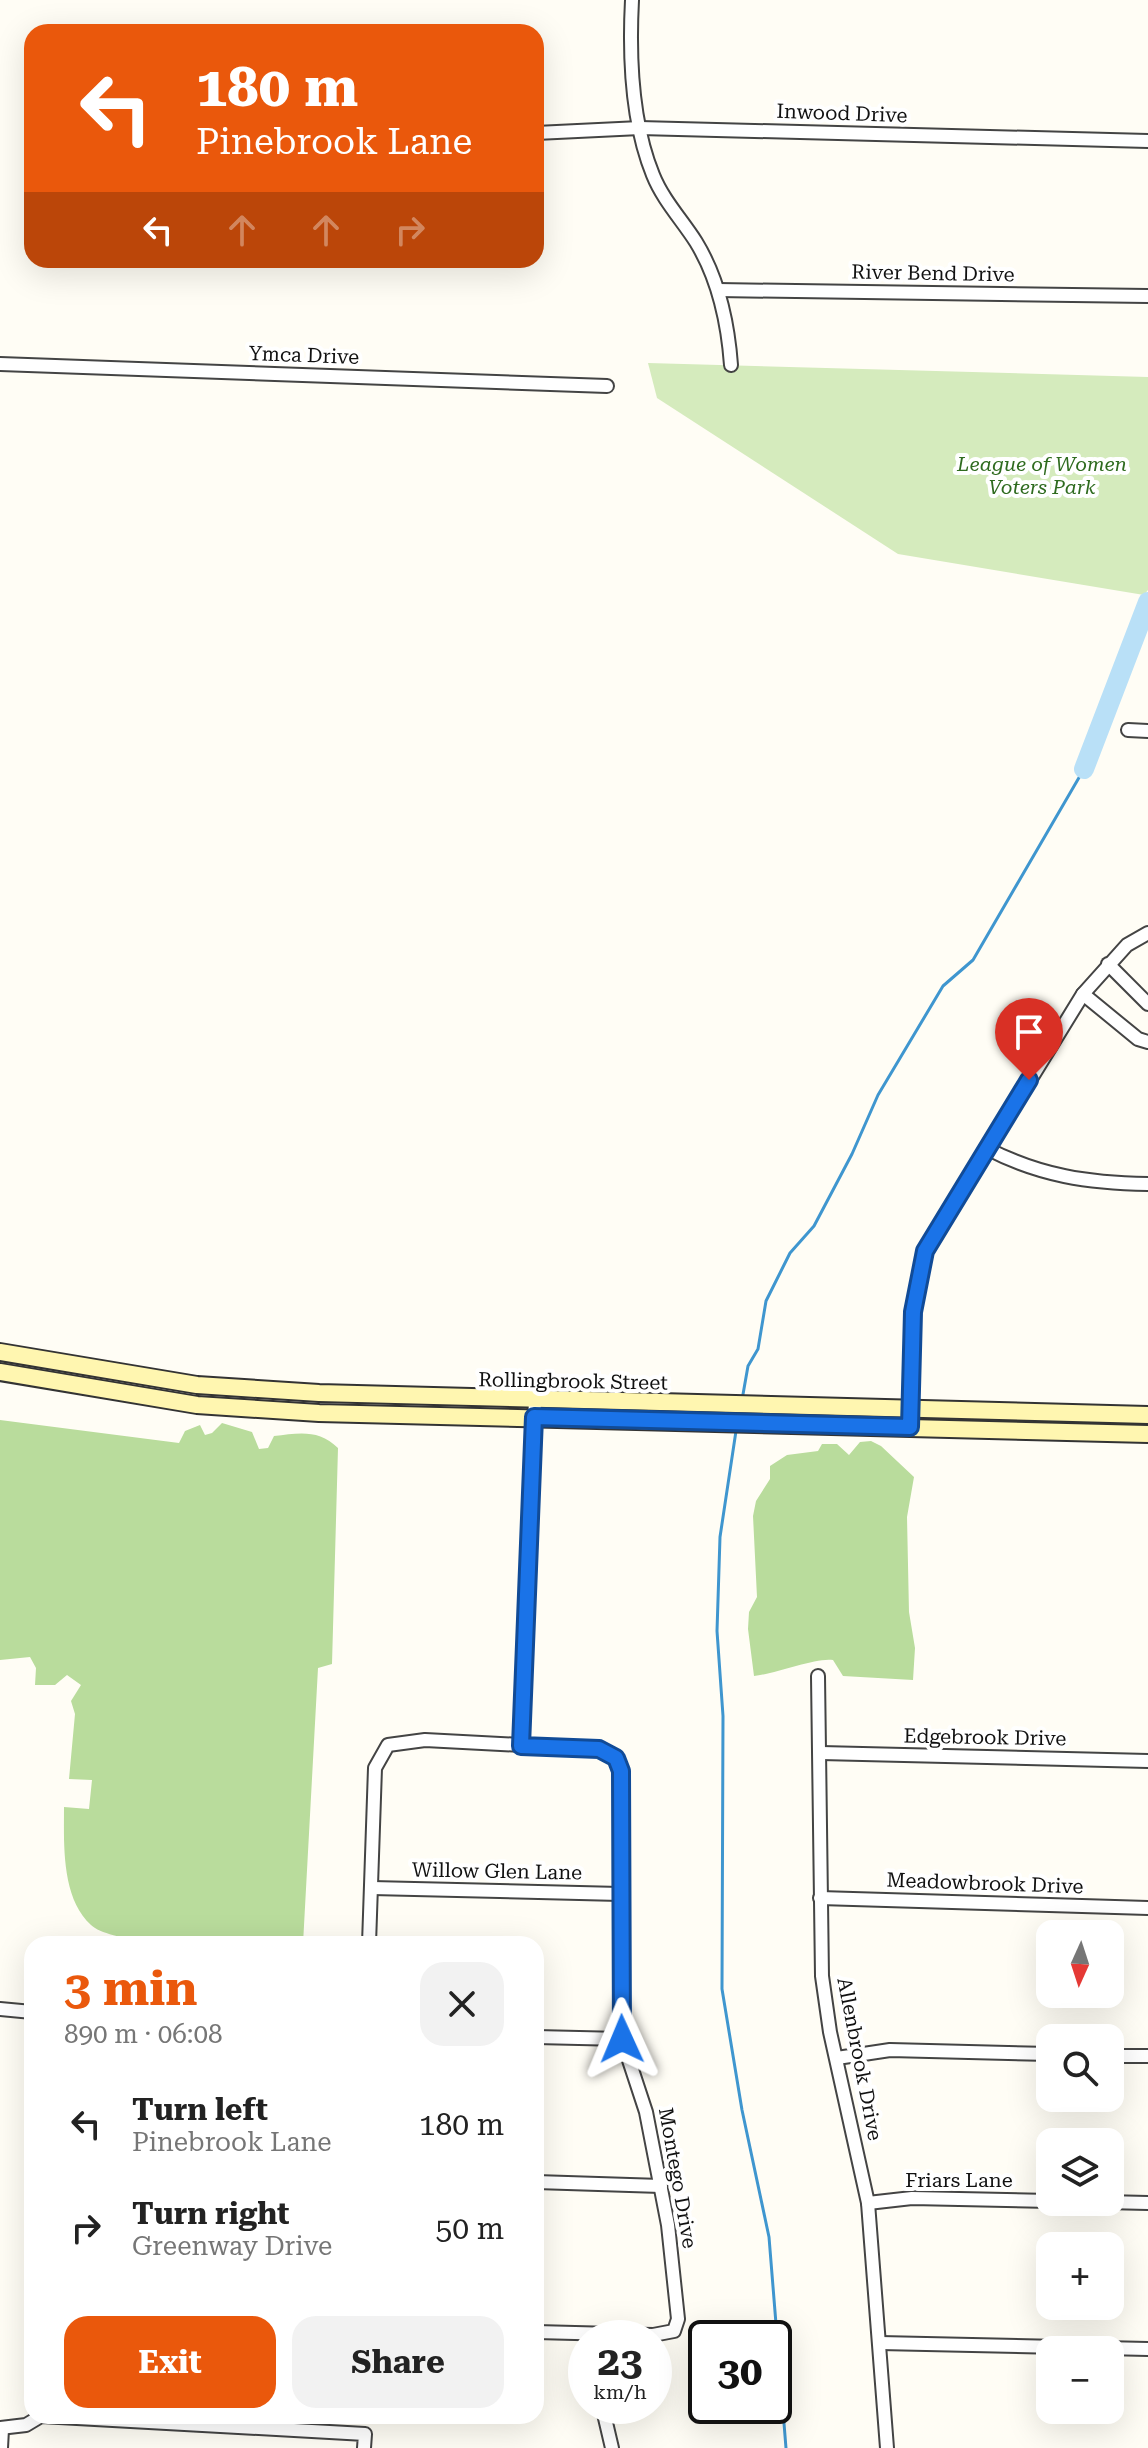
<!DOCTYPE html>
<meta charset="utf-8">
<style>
:root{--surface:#fff;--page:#f2f2f2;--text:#222;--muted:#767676;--accent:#ea580c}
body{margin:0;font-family:"Roboto Serif",serif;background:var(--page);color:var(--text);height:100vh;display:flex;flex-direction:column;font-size:30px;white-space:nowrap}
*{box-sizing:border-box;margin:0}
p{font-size:26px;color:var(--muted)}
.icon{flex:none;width:44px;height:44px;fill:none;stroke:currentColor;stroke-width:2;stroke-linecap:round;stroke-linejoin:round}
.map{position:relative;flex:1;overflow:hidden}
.details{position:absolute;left:24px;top:1936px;width:520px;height:488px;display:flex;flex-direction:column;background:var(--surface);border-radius:24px;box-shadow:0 8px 32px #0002}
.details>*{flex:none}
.hud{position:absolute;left:24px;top:24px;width:520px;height:244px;border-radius:24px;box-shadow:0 8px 32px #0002;background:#ea580c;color:#fff;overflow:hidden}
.needle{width:52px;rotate:183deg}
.controls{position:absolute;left:1036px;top:1920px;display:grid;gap:16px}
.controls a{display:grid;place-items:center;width:88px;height:88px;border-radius:16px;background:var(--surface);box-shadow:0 8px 32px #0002;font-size:40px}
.speed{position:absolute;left:568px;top:2320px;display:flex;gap:16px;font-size:40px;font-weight:700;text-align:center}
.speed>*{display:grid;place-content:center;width:104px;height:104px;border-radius:50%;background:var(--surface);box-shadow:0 8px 32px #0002;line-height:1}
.speed small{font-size:20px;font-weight:400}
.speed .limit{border:4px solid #111;border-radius:12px;background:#fff;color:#111}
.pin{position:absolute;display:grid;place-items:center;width:68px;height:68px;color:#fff;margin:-82px -34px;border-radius:50% 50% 50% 0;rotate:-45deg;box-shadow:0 0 8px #0007}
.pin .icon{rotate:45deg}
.me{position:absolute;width:88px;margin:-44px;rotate:359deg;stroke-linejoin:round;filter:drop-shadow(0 0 6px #0008)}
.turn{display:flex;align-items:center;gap:28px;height:168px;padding:0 40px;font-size:36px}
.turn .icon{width:104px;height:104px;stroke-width:2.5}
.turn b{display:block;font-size:56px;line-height:68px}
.lanes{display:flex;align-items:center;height:76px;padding:0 40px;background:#0003;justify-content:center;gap:40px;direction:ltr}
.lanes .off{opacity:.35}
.round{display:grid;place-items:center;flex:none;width:84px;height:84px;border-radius:24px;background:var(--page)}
.head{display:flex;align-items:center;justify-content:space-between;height:136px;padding:0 40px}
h1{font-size:48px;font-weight:700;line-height:60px;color:var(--accent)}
.primary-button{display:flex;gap:16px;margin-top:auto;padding:16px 40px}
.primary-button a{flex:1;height:92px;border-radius:24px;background:var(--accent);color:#fff;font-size:32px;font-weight:700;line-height:92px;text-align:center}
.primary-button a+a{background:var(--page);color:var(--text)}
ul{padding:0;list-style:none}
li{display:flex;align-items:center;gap:24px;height:104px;padding:0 40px}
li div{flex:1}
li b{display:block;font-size:30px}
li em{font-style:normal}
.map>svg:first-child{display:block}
.green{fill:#d5ebbd}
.forest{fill:#b9dc9c}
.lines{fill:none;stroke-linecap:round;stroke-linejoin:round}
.stream{stroke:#3f96cf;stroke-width:3}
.river{stroke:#b9e0f7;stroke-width:20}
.street-casing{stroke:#444;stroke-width:16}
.secondary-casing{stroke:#333;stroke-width:20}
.street{stroke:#fff;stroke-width:12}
.secondary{stroke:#fff6b0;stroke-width:16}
.route-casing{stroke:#114b97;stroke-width:20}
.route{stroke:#1a73e8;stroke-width:14}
.labels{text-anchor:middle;stroke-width:8;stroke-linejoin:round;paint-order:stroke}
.street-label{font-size:20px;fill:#111;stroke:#fff}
.park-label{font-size:20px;font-style:italic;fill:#2f6b1f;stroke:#fff}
</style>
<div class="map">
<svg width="1148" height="2448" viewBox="0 0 1148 2448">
<rect width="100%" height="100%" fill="#fffdf5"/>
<polygon class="green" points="648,363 1148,377 1148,590 1144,595 898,554 657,398"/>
<g class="forest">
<path d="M 0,1420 L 179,1443 L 185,1431 L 200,1425 L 205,1435 L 212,1433 L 222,1423 L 252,1432 L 259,1449 L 268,1448 L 274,1436 C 299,1433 319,1429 338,1448 L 332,1664 L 318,1668 L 303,1944 C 261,1944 118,1950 91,1925 C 61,1898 64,1843 64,1807 L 89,1809 L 92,1780 L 69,1779 L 75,1714 L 71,1701 L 81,1685 L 67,1675 L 55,1685 L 35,1685 L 36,1668 L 30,1657 L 0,1660 Z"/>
<path d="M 871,1441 L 881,1446 L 914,1477 L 907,1517 L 909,1612 L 915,1648 L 913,1680 L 843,1676 L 833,1660 C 817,1657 775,1674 754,1676 L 748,1629 L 749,1612 L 757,1597 L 753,1516 L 756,1501 L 770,1479 L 770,1466 L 787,1455 L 818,1451 L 822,1444 L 837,1444 L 849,1455 L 860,1442 Z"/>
</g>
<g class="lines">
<g class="stream">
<polyline points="742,1400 748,1366 758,1349 766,1301 790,1253 814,1226 852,1154 878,1095 943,986 973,960 1084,769"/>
<polyline points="736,1431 720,1537 717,1631 723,1716 722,1989 742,2110 769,2237 786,2448"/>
</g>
<polyline class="river" points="1084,769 1148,602"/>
<defs>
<g id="street">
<path d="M 632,0 C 629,57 631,121 653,175 C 663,200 682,220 696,242 C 718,278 728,324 731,365"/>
<polyline points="536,133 640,128 1148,141"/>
<polyline points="718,290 1148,296"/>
<polyline points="0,364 607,386"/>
<polyline points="1128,730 1148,731"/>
<polyline points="1108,964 1148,1004"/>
<polyline points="1083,994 1138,1039 1148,1042"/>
<path d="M 986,1148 C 1040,1176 1088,1183 1148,1184"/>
<polyline points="910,1427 913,1312 925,1251 1083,994 1127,945 1148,933"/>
<polyline points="818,1676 822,1976 830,2032 868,2203 887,2448"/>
<polyline points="521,1746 535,1400"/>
<polyline points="821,1753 1148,1761"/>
<polyline points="372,1888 620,1894"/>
<polyline points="820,1898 1148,1908"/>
<polyline points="369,1944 375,1768 388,1745 425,1740 599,1749 616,1758 621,1771 622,2039 646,2112 668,2225 678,2319 674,2331 653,2335 536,2332"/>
<polyline points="0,2009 32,2012"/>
<polyline points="536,2037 622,2039"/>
<polyline points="1110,2056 1148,2056"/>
<polyline points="837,2058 890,2050 1050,2054"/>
<polyline points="536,2182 661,2186"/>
<polyline points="1105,2202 1148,2203"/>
<polyline points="868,2203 912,2198 1050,2201"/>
<polyline points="880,2343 1148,2349"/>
<polyline points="604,2414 612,2448"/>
<polyline points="0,2428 26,2425 41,2416 365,2434 364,2448"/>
<polyline points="1,2448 2,2429"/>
</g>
<g id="secondary">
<polyline points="0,1352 197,1385 319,1393 1148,1415"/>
<polyline points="0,1372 197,1405 319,1413 1148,1434"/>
</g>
</defs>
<use href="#street" class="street-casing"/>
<use href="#secondary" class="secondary-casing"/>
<use href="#street" class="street"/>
<use href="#secondary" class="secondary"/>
</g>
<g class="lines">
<defs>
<polyline id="route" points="622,2039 621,1771 616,1758 599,1749 521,1746 534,1417 910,1427 913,1312 925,1251 1029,1080"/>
</defs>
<use href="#route" class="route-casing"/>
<use href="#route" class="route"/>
</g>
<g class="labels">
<g class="street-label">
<text transform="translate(842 113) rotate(2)" y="7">Inwood Drive</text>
<text transform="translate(933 273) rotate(1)" y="7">River Bend Drive</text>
<text transform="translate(304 355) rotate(2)" y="7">Ymca Drive</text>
<text transform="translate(573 1381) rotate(1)" y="7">Rollingbrook Street</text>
<text transform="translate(985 1737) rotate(1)" y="7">Edgebrook Drive</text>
<text transform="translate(497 1871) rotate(1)" y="7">Willow Glen Lane</text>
<text transform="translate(985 1883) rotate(2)" y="7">Meadowbrook Drive</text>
<text transform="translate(860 2059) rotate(79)" y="7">Allenbrook Drive</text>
<text transform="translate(678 2178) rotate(80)" y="7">Montego Drive</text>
<text x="959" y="2187">Friars Lane</text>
</g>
<g class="park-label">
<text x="1042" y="471">League of Women<tspan x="1042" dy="23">Voters Park</tspan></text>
</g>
</g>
</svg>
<div class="controls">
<a><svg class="needle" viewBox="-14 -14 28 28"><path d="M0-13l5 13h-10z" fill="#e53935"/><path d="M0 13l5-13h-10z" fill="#767676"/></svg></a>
<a><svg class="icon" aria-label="search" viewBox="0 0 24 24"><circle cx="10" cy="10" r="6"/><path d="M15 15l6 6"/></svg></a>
<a><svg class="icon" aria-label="layers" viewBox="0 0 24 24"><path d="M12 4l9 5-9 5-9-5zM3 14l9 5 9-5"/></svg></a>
<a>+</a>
<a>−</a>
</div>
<div class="speed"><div>23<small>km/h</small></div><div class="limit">30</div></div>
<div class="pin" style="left:1029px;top:1080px;background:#d93025"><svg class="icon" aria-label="arrive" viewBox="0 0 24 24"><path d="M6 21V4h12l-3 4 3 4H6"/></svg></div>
<svg class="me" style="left:622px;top:2039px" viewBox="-20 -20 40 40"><path d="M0-17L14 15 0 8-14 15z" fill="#1a73e8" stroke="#fff" stroke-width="4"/></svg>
<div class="hud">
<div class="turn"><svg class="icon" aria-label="left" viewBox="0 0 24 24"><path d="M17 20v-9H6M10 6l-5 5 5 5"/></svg><div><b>180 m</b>Pinebrook Lane</div></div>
<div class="lanes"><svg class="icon" aria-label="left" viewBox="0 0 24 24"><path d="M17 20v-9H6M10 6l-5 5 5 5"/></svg><svg class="icon off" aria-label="ahead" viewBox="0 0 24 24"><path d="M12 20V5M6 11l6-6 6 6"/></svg><svg class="icon off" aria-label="ahead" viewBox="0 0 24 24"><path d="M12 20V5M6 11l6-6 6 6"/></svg><svg class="icon off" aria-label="right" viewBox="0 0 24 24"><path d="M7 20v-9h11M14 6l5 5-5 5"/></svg></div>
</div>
<section class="details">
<div class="head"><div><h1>3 min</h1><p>890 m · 06:08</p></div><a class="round"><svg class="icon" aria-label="close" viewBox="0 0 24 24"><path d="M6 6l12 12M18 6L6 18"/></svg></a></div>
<ul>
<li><svg class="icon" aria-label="left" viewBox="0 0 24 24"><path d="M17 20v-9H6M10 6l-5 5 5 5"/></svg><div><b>Turn left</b><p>Pinebrook Lane</p></div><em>180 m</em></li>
<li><svg class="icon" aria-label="right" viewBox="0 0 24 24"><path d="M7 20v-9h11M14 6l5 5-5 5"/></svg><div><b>Turn right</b><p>Greenway Drive</p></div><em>50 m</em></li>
</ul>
<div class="primary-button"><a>Exit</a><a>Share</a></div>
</section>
</div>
